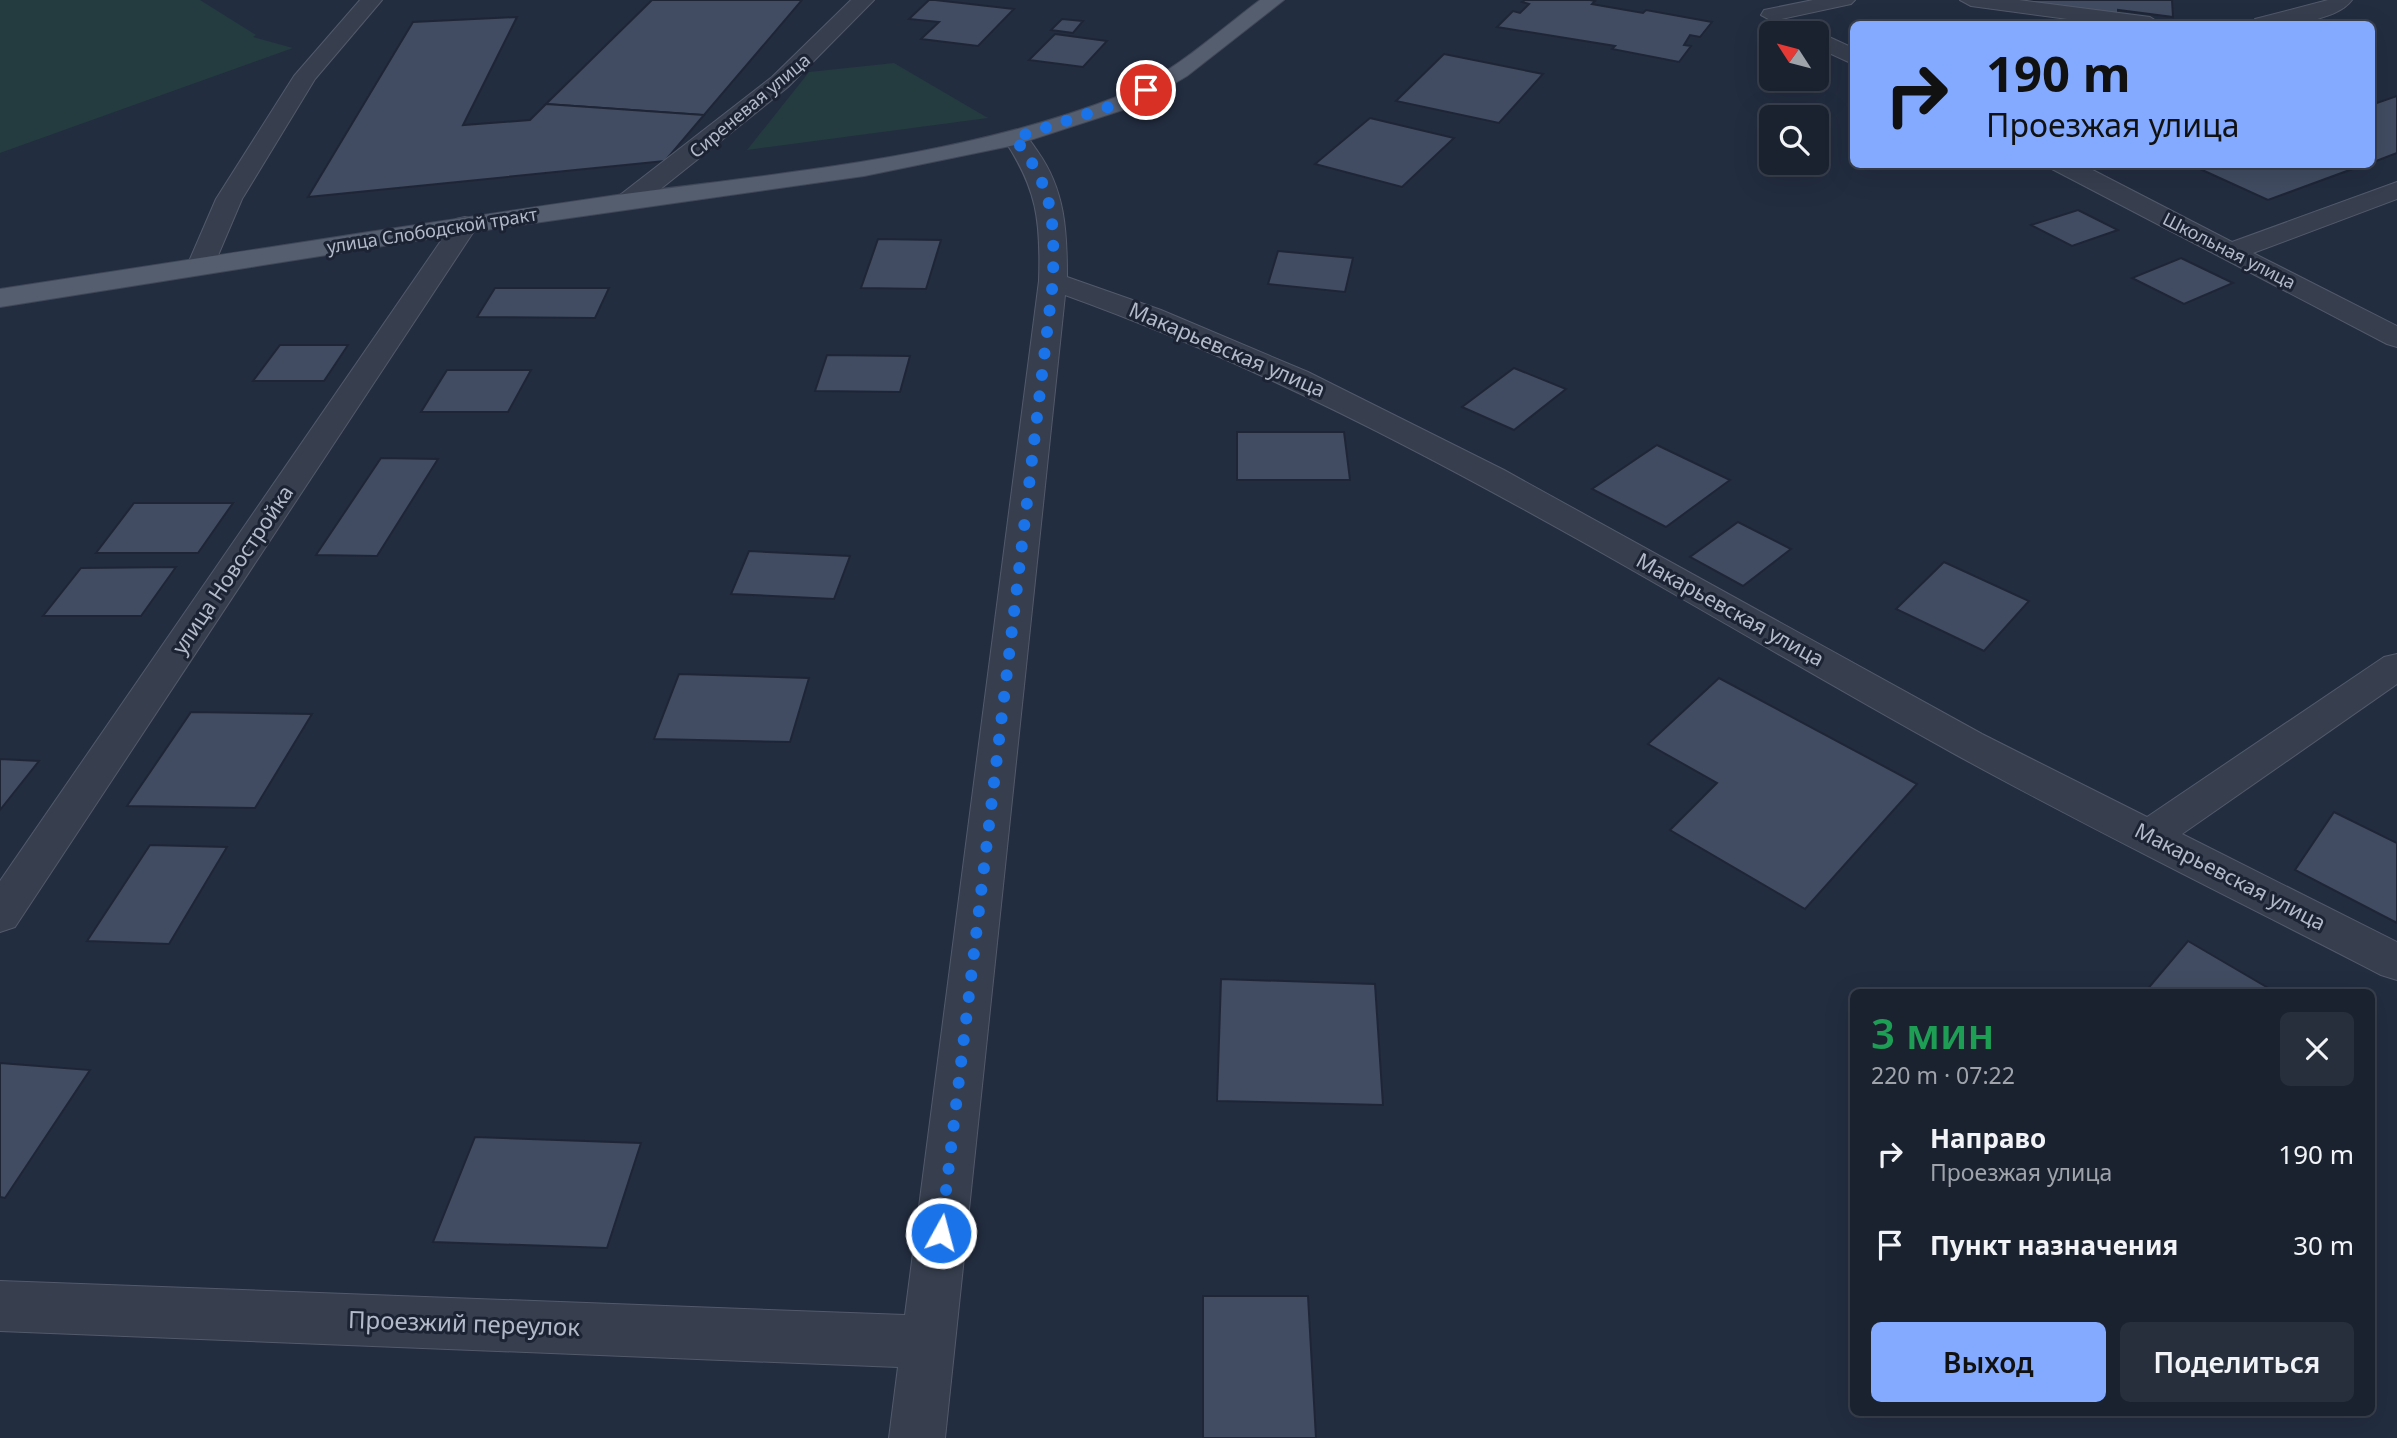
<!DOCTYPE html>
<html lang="ru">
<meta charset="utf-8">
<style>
:root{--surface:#1a2230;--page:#272f3c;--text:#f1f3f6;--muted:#9fa4ab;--line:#383f4c;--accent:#83aaff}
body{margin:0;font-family:"Noto Sans",sans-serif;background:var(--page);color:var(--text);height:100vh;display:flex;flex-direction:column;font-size:26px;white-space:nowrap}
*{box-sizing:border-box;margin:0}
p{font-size:23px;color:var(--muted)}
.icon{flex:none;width:38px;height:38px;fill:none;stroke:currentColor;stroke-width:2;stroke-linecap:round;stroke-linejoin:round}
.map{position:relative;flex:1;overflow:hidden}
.side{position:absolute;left:1850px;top:989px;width:525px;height:427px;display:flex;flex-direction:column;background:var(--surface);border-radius:10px;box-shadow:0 7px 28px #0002,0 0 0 2px var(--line)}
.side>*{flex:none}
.top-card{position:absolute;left:1850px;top:21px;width:525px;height:147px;border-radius:10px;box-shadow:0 7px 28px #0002,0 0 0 2px var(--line);background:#83aaff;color:#111;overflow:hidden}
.needle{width:46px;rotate:306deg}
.tools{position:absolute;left:1759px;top:21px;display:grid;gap:14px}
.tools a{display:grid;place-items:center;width:70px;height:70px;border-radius:10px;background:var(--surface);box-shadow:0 7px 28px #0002,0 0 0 2px var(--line);font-size:35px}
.pin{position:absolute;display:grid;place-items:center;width:60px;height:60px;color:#fff;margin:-30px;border:4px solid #fff;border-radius:50%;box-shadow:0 2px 7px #0007}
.me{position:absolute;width:77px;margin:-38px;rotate:7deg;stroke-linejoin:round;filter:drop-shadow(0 0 5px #0008)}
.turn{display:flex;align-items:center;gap:24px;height:147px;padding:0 21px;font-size:32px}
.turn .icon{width:91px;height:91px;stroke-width:2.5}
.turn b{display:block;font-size:49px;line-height:60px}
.round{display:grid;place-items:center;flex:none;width:74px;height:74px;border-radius:10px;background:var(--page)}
.headline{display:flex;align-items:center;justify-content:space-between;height:119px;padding:0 21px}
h1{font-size:42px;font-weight:600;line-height:52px;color:#1e9e55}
.primary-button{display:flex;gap:14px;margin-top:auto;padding:14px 21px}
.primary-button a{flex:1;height:80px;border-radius:10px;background:var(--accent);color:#111;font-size:28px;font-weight:600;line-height:80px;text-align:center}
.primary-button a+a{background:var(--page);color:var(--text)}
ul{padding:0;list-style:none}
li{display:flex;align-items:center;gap:21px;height:91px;padding:0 21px}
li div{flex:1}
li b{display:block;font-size:26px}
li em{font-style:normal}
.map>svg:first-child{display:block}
.green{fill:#243b40}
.building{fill:#414c62;stroke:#1e2636;stroke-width:2}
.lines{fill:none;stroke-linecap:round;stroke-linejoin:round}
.minor-casing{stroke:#525a6a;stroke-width:2}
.major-casing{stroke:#404858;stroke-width:2}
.minor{fill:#373f4f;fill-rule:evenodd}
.major{fill:#545e6f;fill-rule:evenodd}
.route{stroke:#1a73e8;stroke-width:12;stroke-dasharray:0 21.6}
.labels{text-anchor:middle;stroke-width:6;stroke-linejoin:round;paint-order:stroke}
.far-street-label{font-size:18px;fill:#b3baca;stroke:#1c2434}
.street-label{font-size:21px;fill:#b3baca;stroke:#1c2434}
.near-street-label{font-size:24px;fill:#b3baca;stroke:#1c2434}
</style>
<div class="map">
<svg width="2397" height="1438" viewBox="0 0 2397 1438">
<rect width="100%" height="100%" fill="#222d40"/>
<g class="green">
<polygon points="0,0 200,0 256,35 253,37 293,48 0,153"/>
<polygon points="894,63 988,118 747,150 809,72"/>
</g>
<g class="building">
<polygon points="652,0 802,0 704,115 546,104"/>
<polygon points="929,0 935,0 1014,9 978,46 921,39 939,22 909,19"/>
<polygon points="1525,0 1590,0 1595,1 1592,4 1643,13 1646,10 1712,22 1700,37 1690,35 1684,45 1691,46 1679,62 1612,49 1615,46 1497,27 1513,11 1520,13 1529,4 1522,2"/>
<polygon points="2012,0 2172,0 2173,17 2118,10 2118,14"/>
<polygon points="517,17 463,125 530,120 546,104 704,115 665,161 308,197 413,22"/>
<polygon points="1062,19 1083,21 1073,33 1051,30"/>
<polygon points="1055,34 1107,41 1083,67 1029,60"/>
<polygon points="1444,54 1543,74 1499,123 1396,101"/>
<polygon points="2397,96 2397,153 2371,163 2371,105"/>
<polygon points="1370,118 1454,138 1402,187 1315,164"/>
<polygon points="2189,164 2366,164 2268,200"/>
<polygon points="2078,210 2118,230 2072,246 2031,225"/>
<polygon points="878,239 941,240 926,289 861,288"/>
<polygon points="1278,251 1353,258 1345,292 1268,284"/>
<polygon points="2181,258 2233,283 2184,304 2132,278"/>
<polygon points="495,288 609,288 595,318 477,317"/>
<polygon points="280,345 348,345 324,381 253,381"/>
<polygon points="827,355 910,356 900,392 815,391"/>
<polygon points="1514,368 1566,389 1514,430 1462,407"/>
<polygon points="447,370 531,370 508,412 421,412"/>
<polygon points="1237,432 1344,432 1350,480 1237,480"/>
<polygon points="1657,445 1730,480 1666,527 1592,489"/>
<polygon points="381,458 438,459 377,556 316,555"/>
<polygon points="134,503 233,503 198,553 96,553"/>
<polygon points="1738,522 1791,549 1743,586 1690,557"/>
<polygon points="749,551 850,556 834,599 731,594"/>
<polygon points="1944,562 2029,601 1984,651 1896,609"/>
<polygon points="176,567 141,616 43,616 81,568"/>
<polygon points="679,674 809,678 790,742 654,739"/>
<polygon points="1719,678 1917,784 1805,909 1670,830 1717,783 1648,744"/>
<polygon points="191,712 312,714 255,808 127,806"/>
<polygon points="0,759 39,761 0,810"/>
<polygon points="2334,812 2397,843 2397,923 2295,870"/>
<polygon points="150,845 227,847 169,944 87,941"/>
<polygon points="2188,941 2275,992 2145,992"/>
<polygon points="1221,979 1375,984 1383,1105 1217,1101"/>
<polygon points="0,1063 90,1070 5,1198 0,1197"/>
<polygon points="475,1137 641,1143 607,1248 433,1242"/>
<polygon points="1203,1296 1308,1296 1316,1438 1203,1438"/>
</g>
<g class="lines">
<defs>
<g id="minor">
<polygon points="360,0 382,0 315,79 242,199 211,272 191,272 187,266 216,199 294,76"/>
<polygon points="851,0 874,0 788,87 638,207 620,207 616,201 620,195 772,77"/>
<polygon points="1813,0 1855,0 1851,4 1772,21 1761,15 1764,10"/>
<polygon points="1960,0 2019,0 2150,17 2161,24 2105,24 1971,6"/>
<path d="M 2328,0 L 2352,0 C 2335,23 2278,26 2252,24 L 2255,19 Z"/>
<polygon points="1816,31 1853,48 1853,64 1816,47 1816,33 1808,33"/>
<path d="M 1015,131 C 1026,133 1031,142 1038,152 C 1065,190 1067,231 1067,277 L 1161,310 L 1308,372 L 1504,470 L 1982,734 L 2147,817 L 2384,657 L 2397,654 L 2397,684 L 2182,834 L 2397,942 L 2397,980 L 2381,975 C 2238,901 2092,830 1951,752 C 1660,591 1380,408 1065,295 L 945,1438 L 889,1438 L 898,1367 L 0,1331 L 0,1281 L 905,1315 L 1039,281 C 1041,221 1037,188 1003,138 L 1006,133 Z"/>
<polygon points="2049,164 2081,164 2232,242 2397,182 2397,199 2253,253 2397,326 2397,347 2387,344 2052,169"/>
<polygon points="465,217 474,219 478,225 15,927 0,932 0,881 456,219"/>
</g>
<path id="major" d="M 1260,0 L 1284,0 L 1187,76 L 1138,105 L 1015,145 L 864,176 L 465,233 L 0,307 L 0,289 C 206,257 411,225 617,195 C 785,172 960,158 1119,96 C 1170,76 1216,33 1260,0 Z"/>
</defs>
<use href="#minor" class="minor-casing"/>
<use href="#major" class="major-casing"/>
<use href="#minor" class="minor"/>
<use href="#major" class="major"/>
</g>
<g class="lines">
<path class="route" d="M 941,1233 L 1053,281 C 1054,220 1055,188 1014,138 L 1130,100 L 1146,90"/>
</g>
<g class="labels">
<g class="far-street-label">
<text transform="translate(750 106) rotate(-40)" y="6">Сиреневая улица</text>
<text transform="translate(432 231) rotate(-9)" y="6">улица Слободской тракт</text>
<text transform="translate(2229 251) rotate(27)" y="6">Школьная улица</text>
</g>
<g class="street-label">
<text transform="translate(1227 350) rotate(23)" y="7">Макарьевская улица</text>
<text transform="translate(233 570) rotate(-56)" y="7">улица Новостройка</text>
<text transform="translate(1730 610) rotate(29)" y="7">Макарьевская улица</text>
<text transform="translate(2230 877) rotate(27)" y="7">Макарьевская улица</text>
</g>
<g class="near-street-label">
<text transform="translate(464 1324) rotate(2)" y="8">Проезжий переулок</text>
</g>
</g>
</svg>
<div class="tools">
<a><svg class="needle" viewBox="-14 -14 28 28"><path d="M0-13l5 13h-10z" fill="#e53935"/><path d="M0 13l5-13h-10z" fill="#9fa4ab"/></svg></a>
<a><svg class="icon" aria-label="search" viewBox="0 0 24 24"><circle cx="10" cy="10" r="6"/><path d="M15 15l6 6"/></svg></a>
</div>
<div class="pin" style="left:1146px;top:90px;background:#d93025"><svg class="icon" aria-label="arrive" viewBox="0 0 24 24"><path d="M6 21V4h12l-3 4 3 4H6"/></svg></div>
<svg class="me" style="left:941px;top:1233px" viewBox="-20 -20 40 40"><circle r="17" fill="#1a73e8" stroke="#fff" stroke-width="3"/><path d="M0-11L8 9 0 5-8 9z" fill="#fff"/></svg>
<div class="top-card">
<div class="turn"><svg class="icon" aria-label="right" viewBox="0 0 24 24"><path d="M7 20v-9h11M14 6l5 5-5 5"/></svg><div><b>190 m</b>Проезжая улица</div></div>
</div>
<section class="side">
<div class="headline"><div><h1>3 мин</h1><p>220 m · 07:22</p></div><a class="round"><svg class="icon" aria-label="close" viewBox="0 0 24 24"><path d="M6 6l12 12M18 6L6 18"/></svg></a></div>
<ul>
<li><svg class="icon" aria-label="right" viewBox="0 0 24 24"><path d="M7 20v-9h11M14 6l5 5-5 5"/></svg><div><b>Направо</b><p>Проезжая улица</p></div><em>190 m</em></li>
<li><svg class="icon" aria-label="arrive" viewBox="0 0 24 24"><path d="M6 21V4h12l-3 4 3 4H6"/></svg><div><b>Пункт назначения</b></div><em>30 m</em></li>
</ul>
<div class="primary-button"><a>Выход</a><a>Поделиться</a></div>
</section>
</div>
